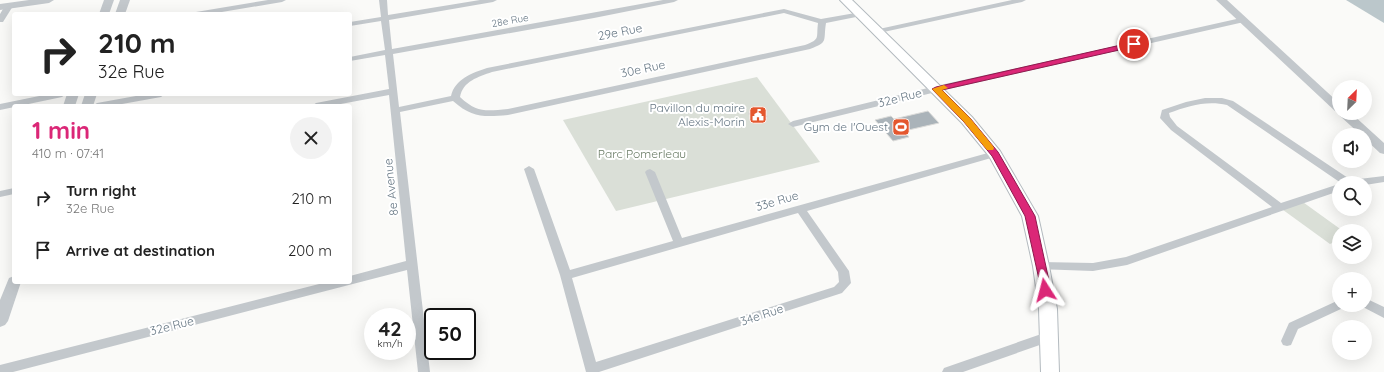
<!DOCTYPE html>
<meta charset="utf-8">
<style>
:root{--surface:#fff;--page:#f2f2f2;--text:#222;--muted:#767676;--accent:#db2777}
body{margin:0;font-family:Quicksand,sans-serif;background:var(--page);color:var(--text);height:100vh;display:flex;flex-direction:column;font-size:15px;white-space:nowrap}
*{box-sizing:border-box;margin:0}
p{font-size:13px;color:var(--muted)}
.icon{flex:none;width:22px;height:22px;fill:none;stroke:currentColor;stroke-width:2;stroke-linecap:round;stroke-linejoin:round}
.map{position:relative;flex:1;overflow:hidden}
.panel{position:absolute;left:12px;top:104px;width:340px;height:180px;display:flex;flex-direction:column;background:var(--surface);border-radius:4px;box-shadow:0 4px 16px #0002}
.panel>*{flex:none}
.banner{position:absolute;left:12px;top:12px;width:340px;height:84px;border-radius:4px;box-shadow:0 4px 16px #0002;background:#fff;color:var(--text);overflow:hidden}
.needle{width:26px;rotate:24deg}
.tools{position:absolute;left:1332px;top:80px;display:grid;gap:8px}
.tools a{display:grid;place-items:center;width:40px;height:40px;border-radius:50%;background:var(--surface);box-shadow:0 4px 16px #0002;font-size:20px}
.speed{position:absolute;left:364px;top:308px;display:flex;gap:8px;font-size:20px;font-weight:700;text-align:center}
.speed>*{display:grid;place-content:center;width:52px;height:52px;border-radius:50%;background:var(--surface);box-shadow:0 4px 16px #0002;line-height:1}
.speed small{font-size:10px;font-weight:400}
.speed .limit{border:2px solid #111;border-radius:6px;background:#fff;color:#111}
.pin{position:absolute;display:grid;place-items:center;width:34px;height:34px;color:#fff;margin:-17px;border:2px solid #fff;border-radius:50%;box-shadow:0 1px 4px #0007}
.me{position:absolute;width:44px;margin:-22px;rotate:351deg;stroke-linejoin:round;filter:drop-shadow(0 0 3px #0008)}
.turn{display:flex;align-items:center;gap:14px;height:84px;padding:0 20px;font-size:18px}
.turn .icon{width:52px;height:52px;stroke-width:2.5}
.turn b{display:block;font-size:28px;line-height:34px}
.round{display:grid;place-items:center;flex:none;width:42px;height:42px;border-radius:21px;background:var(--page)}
.headline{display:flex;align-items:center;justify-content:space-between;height:68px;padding:0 20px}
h1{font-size:24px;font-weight:700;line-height:30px;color:var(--accent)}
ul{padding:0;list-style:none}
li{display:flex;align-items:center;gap:12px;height:52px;padding:0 20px}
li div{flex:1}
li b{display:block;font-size:15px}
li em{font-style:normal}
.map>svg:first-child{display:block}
.green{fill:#dadfd7}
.water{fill:#bbc7cb}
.building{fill:#aab3b9;stroke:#dcdcda}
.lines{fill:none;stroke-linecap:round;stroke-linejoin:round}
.secondary-casing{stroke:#b3babf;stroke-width:2}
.minor{fill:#c3c8cc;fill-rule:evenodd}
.tertiary{fill:#c3c8cc;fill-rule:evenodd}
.secondary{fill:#fff;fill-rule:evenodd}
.route{fill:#db2777;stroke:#8e194d}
.slow{fill:#f59e0b}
.labels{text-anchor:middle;stroke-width:4;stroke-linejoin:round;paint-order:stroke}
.far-street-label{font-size:10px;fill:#657683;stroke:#fff}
.street-label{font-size:12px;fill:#657683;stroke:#fff}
.poi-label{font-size:12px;fill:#657683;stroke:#fff;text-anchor:end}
.park-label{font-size:12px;fill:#687a64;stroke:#fff}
</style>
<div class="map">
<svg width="1384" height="372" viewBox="0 0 1384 372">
<rect width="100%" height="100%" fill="#fafaf8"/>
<g class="green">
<polygon points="757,77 820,162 616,211 563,120"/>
<polygon points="1300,200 1343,231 1339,231 1339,240 1330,244 1279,207"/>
</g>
<polygon class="water" points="1346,0 1384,0 1384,23"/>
<g class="building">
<polygon points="763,110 768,117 753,121 748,113"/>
<polygon points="928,111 939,123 904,131 909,137 893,141 875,120 891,116 894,119"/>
</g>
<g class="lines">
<defs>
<polygon id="secondary" points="840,0 852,0 972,117 1000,151 1038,216 1049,266 1057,309 1059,372 1041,372 1039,309 1033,266 1022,216 989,156 962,123"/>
</defs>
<use href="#secondary" class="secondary-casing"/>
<g class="minor">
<polygon points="268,0 286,0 282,2 210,14 192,14 196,12"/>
<path d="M 379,0 L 387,0 L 388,15 L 480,0 L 497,0 L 493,2 L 389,20 L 392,49 L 663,0 L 678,0 L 674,2 L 594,18 L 393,54 L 399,107 L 451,96 C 455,79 472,73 487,68 L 784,9 L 821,19 L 861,12 L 865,14 L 861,16 L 826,23 C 823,41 829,42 810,49 L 508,115 C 484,117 472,118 453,101 L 400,112 L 430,372 L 418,372 L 407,270 L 13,372 L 0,372 L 0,365 L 327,282 L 350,282 L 350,276 L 406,261 L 389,95 L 330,106 L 312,106 L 316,103 L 389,89 L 385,55 L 350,61 L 350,57 L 385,50 L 381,21 L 350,26 L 350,22 L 381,17 ZM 784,13 L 818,23 C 816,38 821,39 805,45 L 508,109 C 486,111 477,113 460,97 C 463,81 478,77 492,72 Z"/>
<polygon points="1012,0 1026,0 1022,2 879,33 875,31 879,29"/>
<polygon points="6,4 9,4 13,6 3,22 0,22 0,14"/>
<polygon points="1241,18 1244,18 1244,22 936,92 793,127 788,124 793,121 936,86"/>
<polygon points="49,94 66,94 62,97 0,110 0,104"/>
<polygon points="147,94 165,94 161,97 111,106 93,106 97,103"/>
<path d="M 1205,98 L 1222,98 L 1233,101 L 1351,180 L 1384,176 L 1384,182 L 1365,185 L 1365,183 L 1341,183 L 1227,105 C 1207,100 1188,106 1169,113 L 1170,117 L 1177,126 L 1281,203 L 1339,184 L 1339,191 L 1127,265 L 1093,271 L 1037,269 L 1035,266 L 1037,263 L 1041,262 L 1093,263 L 1126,257 L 1272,207 L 1171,130 L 1160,118 L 1162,110 L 1186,102 Z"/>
<path d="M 995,151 L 1000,154 L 998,156 L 807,211 L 849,271 L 851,283 L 842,293 L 599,372 L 586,372 L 560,275 L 524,169 L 529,166 L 534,169 L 570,270 L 673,241 L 645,172 L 647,170 L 650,169 L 655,172 L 682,238 ZM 798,213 L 838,272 L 839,282 L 834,287 L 596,362 L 572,278 Z"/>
<polygon points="14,188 14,194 0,197 0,191"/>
<polygon points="1365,298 1384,307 1384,318 1361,306 1360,305 1365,305"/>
<polygon points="1339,300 1339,305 1345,305 1343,308 1298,329 1291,345 1287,346 1283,345 1281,341 1289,323"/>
<polygon points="1050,331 1054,332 1056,336 1054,340 963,372 942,372 944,368"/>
</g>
<g class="tertiary">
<polygon points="29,0 54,0 49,3 0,10 0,4"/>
<polygon points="104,0 114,0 109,14 99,14"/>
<polygon points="120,0 130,0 125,14 115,14"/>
<polygon points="1216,0 1227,0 1339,103 1339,113 1351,113 1384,143 1384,154 1380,153 1365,139 1365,135 1361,135 1340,116 1339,112 1335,111"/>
<polygon points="67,94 79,94 75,106 63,106"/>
<polygon points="85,94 97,94 93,106 81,106"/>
<polygon points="14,276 14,282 21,282 8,321 5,325 0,327 0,300 9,278"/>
</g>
<use href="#secondary" class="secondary"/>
</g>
<polygon class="route" points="1134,42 1137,43 1137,46 942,90 970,118 998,152 1035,216 1051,290 1049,293 1042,293 1025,216 992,156 964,122 932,89 936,87"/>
<polygon class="slow" points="944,85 948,88 942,90 970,118 993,146 994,148 993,150 987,150 964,122 932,89"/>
<defs>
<symbol id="civic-square" viewBox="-11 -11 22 22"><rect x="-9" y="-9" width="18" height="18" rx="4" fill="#e4572e" stroke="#fff"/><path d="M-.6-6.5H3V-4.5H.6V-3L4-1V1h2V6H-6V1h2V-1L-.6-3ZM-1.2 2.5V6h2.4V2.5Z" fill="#fff"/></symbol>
<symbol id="stadium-square" viewBox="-11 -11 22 22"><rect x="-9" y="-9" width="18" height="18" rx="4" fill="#e4572e" stroke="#fff"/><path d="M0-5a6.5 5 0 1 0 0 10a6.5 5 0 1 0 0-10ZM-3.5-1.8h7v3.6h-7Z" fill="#fff"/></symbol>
</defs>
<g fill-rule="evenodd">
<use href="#civic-square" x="748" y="105" width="20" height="20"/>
<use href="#stadium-square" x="891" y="117" width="20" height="20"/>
</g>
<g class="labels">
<g class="far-street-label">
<text transform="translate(510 20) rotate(-10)" y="4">28e Rue</text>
</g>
<g class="street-label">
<text transform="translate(620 32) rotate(-11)" y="4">29e Rue</text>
<text transform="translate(643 69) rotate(-12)" y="4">30e Rue</text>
<text transform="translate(900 98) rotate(-14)" y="4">32e Rue</text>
<text transform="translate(391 187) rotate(-96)" y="4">8e Avenue</text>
<text transform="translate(777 201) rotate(-16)" y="4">33e Rue</text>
<text transform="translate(762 315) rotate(-18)" y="4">34e Rue</text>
<text transform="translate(172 326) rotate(-14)" y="4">32e Rue</text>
</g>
<g class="poi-label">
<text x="745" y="112">Pavillon du maire<tspan x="745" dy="14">Alexis-Morin</tspan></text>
<text x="888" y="131">Gym de l'Ouest</text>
</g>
<g class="park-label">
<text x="642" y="158">Parc Pomerleau</text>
</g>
</g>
</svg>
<div class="tools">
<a><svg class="needle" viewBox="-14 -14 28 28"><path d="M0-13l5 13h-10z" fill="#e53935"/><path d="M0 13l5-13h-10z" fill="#767676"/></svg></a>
<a><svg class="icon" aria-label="sound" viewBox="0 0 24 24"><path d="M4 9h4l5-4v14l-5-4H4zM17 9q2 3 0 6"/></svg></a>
<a><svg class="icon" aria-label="search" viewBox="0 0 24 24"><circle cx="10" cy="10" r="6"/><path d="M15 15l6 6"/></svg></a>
<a><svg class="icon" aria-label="layers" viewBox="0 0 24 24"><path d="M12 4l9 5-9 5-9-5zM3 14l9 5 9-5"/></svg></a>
<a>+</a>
<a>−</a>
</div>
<div class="speed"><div>42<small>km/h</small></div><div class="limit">50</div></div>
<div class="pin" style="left:1134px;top:44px;background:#d93025"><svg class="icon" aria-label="arrive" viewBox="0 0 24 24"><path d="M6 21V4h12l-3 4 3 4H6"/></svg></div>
<svg class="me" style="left:1045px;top:290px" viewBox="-20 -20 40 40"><path d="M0-17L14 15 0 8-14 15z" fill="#db2777" stroke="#fff" stroke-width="4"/></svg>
<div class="banner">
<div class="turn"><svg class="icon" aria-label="right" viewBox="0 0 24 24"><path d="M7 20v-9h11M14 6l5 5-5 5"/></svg><div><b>210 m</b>32e Rue</div></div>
</div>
<section class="panel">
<div class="headline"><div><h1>1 min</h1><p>410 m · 07:41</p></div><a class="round"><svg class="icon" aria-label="close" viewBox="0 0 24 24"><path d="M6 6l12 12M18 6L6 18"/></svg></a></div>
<ul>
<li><svg class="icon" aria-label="right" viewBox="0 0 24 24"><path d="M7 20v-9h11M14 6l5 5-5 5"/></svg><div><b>Turn right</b><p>32e Rue</p></div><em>210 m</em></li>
<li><svg class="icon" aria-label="arrive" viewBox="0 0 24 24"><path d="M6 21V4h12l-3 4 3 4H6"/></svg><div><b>Arrive at destination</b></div><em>200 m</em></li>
</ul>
</section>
</div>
